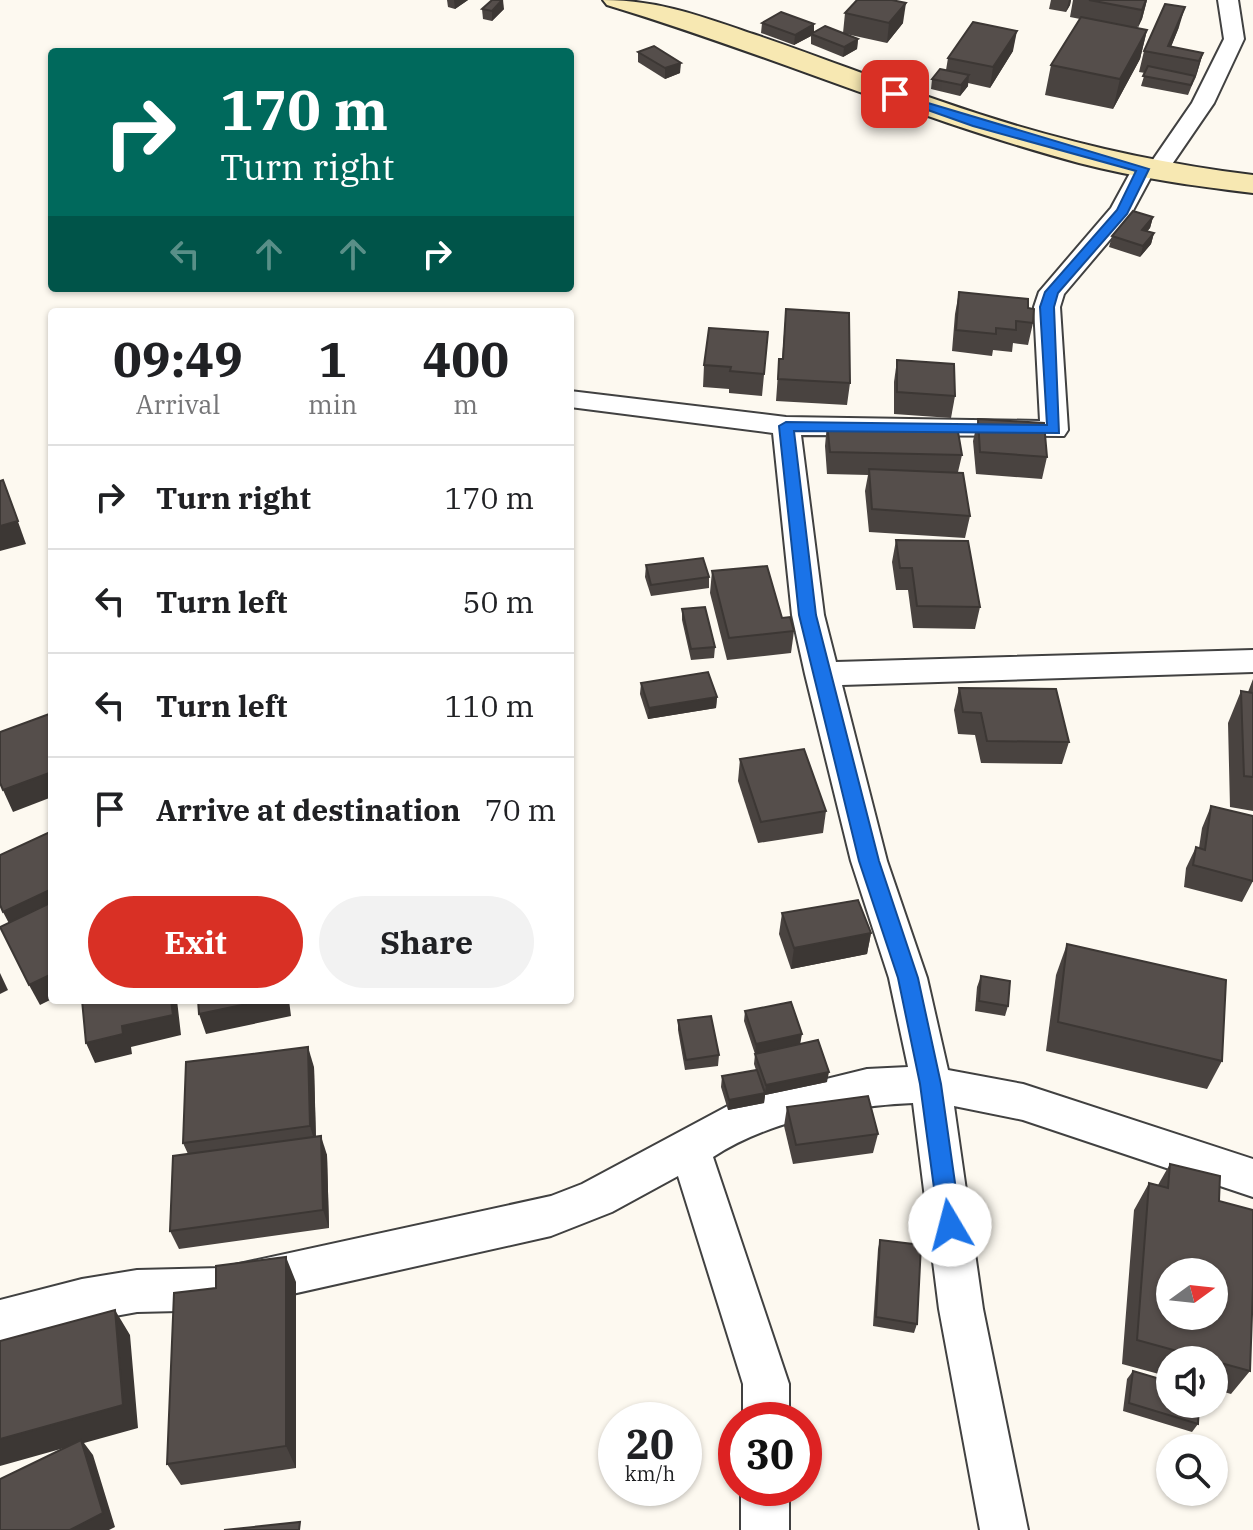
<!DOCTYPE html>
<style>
:root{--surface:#fff;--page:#f2f2f2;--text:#202124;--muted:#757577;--line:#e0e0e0;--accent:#d93025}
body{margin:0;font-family:"IBM Plex Serif",serif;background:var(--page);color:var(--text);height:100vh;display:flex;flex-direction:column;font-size:30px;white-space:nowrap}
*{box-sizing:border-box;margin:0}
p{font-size:26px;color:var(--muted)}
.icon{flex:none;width:44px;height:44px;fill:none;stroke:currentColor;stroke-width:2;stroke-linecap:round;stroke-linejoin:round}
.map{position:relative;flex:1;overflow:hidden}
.side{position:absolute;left:48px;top:308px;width:526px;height:696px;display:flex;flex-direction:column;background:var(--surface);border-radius:8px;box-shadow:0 2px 6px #0004}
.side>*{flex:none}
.guide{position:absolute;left:48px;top:48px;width:526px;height:244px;border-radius:8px;box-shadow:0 2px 6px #0004;background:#00695c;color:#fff;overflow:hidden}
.needle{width:52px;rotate:75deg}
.controls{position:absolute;left:1156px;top:1258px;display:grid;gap:16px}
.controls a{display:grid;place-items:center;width:72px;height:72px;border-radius:50%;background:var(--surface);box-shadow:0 2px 6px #0004;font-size:40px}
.speed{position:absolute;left:598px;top:1402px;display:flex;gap:16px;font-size:40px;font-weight:700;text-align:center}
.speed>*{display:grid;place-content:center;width:104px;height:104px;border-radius:50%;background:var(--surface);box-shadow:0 2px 6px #0004;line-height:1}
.speed small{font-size:20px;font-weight:400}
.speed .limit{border:12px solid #d22;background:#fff;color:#111}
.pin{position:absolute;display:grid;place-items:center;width:68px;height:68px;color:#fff;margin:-34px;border-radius:16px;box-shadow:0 4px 12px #0006}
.me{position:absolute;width:88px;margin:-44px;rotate:352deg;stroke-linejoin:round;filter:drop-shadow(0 0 6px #0008)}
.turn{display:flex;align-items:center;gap:28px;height:168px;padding:0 40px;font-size:36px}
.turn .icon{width:104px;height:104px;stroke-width:2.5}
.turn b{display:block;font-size:56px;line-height:68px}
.lanes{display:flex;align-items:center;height:76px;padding:0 40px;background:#0003;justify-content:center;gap:40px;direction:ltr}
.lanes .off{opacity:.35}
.eta{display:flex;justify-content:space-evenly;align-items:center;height:136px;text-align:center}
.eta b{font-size:48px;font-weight:800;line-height:56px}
.action{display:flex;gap:16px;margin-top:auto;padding:16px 40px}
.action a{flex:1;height:92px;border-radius:48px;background:var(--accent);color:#fff;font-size:32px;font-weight:800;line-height:92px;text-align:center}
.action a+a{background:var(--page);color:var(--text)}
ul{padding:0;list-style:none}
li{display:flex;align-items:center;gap:24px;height:104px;padding:0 40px;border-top:2px solid var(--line)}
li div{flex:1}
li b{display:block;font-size:30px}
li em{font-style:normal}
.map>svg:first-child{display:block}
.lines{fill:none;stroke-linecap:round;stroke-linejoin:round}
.minor-casing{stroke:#414141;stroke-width:4}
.secondary-casing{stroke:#303030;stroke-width:4}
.minor{fill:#fff;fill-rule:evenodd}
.secondary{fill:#f7e8b2;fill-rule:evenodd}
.wall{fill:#494340}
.shaded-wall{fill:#3c3734}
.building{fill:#554e4b;stroke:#3c3734;stroke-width:2;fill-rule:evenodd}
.route{fill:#1a73e8;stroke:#114b97;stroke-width:2}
</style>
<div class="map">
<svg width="1253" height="1530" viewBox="0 0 1253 1530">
<rect width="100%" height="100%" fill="#fdf9f0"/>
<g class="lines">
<defs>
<g id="minor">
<path d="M 1218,0 L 1238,0 L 1244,39 L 1214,103 L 1164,176 L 1151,177 L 1130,216 L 1064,294 L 1060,307 L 1068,430 L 1064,436 L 801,435 L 824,615 L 836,662 L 1253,650 L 1253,672 L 842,685 L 887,861 L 927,978 L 948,1070 L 1023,1084 L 1253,1159 L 1253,1197 L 1023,1120 L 954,1106 L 983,1309 L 1028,1530 L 980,1530 L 939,1309 L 913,1103 C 846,1106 770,1120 713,1157 L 789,1384 L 789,1420 L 743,1420 L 743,1384 L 678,1176 L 612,1212 L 551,1236 L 221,1310 L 137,1312 L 82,1322 L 0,1344 L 0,1300 L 82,1279 L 137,1270 L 221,1268 L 551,1196 L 582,1184 L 737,1101 L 867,1069 L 908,1067 L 889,978 L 851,861 L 805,674 L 792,615 L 773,433 L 570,407 L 570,391 L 786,417 L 1040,421 L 1034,307 L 1039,292 L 1111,208 L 1135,164 L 1150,164 L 1192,103 L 1224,39 Z"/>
<rect x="741" y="1488" width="48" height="42"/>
</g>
<path id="secondary" d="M 603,0 C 660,0 703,17 756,35 C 818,56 878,80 940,101 C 1043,137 1145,162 1253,175 L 1253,193 C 1195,186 1137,178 1079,163 C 919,120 766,53 607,5 Z"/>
</defs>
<use href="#minor" class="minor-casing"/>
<use href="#secondary" class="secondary-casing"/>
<use href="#minor" class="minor"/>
<use href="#secondary" class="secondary"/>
</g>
<g class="wall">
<polygon points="447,0 468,0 455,9 448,7"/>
<polygon points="1051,0 1071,0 1070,5 1066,12 1049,9"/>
<polygon points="1073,0 1147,0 1142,19 1137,28 1147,30 1140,59 1113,109 1045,95 1051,65 1080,19 1070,17"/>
<polygon points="482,9 504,9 492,21 483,19"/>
<polygon points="845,13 903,23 887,43 846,34 858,39 857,49 843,57 811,44 811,36 794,45 761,33 762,23 814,24 814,32 843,33"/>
<polygon points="1179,27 1171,47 1203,53 1197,73 1188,95 1141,86 1145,73 1139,72 1144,51"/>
<polygon points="1013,51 990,88 968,83 968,86 960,96 931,89 932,79 946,70 948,58"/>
<polygon points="638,52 680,73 665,79 638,62"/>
<polygon points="1153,217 1150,228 1147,231 1154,233 1151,244 1140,257 1109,247 1112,236"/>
<polygon points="959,292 1028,308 1033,323 1028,345 1013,343 1012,352 993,350 992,356 952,351 955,314"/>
<polygon points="786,309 850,383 847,405 776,401 779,359 782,359"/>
<polygon points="768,332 762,396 729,393 729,389 703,387 704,365"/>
<polygon points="897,360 955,396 951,418 894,414 894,382"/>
<polygon points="978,419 1047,457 1042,479 976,474 973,441"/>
<polygon points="827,424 962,455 958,472 970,516 965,538 869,532 865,491 868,475 827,474 825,446"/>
<polygon points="896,540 980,607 975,629 913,628 908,590 896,590 892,562"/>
<polygon points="646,565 709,577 709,588 651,596 645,577"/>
<polygon points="712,571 782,618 794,631 791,653 727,660 710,593"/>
<polygon points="682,609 715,647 714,658 691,660 682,620"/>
<polygon points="1253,679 1253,811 1230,807 1228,723 1241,691 1248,692"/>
<polygon points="641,683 717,697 716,708 648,719 640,694"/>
<polygon points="959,688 1069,742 1062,764 981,763 975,735 958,734 954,710"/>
<polygon points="740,759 826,811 823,833 758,843 738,781"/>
<polygon points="1211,806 1253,881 1242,902 1184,887 1186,868 1196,847 1199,848 1202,828"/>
<polygon points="782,913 871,933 867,954 791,969 779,934"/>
<polygon points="1067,944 1222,1061 1207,1089 1046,1051 1056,975"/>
<polygon points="981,976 1008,1006 1005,1016 975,1011 977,987"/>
<polygon points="745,1011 800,1044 827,1082 765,1095 764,1103 728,1110 721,1087 722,1076 756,1070 754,1064 755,1054 744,1021"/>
<polygon points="678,1020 719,1055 718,1066 685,1070 678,1030"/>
<polygon points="314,1067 316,1137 327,1155 329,1228 179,1249 170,1231 188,1154 183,1143"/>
<polygon points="787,1107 878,1134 873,1153 793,1164 784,1126"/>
<polygon points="1170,1164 1219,1201 1250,1371 1231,1394 1214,1389 1214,1360 1170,1360 1170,1377 1122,1364 1134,1210 1149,1183 1158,1185"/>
<polygon points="880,1240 917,1324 914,1333 873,1326 878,1249"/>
<polygon points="296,1282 296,1468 181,1485 167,1464 216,1288"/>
<polygon points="1133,1371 1198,1424 1192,1432 1123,1411 1127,1379"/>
</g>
<g class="shaded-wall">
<polygon points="454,0 468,0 455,9"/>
<polygon points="502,0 503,0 504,9 492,21 492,11"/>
<polygon points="1069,0 1071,0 1070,5 1066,12"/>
<polygon points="1147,0 1142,19 1137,30 1142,10"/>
<polygon points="906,3 903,23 887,43 889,23"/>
<polygon points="1185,7 1179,27 1167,56 1168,46"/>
<polygon points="814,24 814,34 811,34 811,36 794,45 795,35"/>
<polygon points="1147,30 1140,59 1113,109 1120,79"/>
<polygon points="1017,31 1013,51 990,88 993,67"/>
<polygon points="858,39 857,49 843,57 844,47"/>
<polygon points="1203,53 1197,73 1194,82 1199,61"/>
<polygon points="681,63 680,73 665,79 665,68"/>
<polygon points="969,75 968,86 960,96 961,85"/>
<polygon points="1153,217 1150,228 1139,241 1142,230"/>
<polygon points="1154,233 1151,244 1140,257 1143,246"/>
<polygon points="11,502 26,544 0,551 0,526"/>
<polygon points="717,697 716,708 648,719 649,708"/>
<polygon points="52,772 52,797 13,812 3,790"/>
<polygon points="52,889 52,915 14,933 3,912"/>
<polygon points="871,933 867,954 791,969 794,948"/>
<polygon points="0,973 8,990 0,994"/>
<polygon points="52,974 52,999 40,1005 29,985"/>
<polygon points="171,1000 177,1000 181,1035 131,1047 132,1054 95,1063 86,1043"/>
<polygon points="266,1000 289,1000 291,1016 206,1034 199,1014"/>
<polygon points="802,1034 800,1045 755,1054 756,1044"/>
<polygon points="308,1047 314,1067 316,1146 310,1126"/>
<polygon points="829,1072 827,1082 765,1095 764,1103 728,1110 729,1100 765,1093 766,1085"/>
<polygon points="321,1136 327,1155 329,1228 323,1210"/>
<polygon points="286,1257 296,1282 296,1468 286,1446"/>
<polygon points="115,1310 130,1335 138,1428 84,1443 93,1455 115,1527 109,1530 70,1530 82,1443 0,1466 0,1439"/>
</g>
<g class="building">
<polygon points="492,0 502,0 492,11 482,9"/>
<polygon points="857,0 892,0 906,3 889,23 845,13"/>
<polygon points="1089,0 1146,0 1142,10"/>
<polygon points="1165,4 1185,7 1168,46 1203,53 1199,61 1144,51"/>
<polygon points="781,12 814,24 795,35 762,23"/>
<polygon points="1081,17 1147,30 1120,79 1051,65"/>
<polygon points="973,22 1017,31 993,67 948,58"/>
<polygon points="825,26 858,39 844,47 811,34"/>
<polygon points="654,46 681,63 665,68 638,52"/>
<polygon points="1148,66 1195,76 1191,85 1143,76"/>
<polygon points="940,69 969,75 961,85 932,79"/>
<polygon points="1133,211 1153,217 1142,230 1154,233 1143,246 1112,236"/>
<polygon points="959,292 1028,299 1028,308 1034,309 1033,323 1016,321 1016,330 996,328 996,334 956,330"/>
<polygon points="147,309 146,312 99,312"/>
<polygon points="786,309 849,313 850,383 778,379 779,359 783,359"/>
<polygon points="709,328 768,332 764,374 730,371 731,367 704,365"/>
<polygon points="897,360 954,364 955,396 897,392"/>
<polygon points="978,419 1044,423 1047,457 980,452"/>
<polygon points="827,424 957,426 962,455 830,452"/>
<polygon points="869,469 963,473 970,516 872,509"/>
<polygon points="3,480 18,521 0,526 0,481"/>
<polygon points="896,540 968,541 980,607 917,606 912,568 900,568"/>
<polygon points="703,558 709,577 651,585 646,565"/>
<polygon points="767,566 782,618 790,617 794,631 729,638 712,571"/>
<polygon points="705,607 715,647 691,649 682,609"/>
<polygon points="708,672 717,697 649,708 641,683"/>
<polygon points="959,688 1056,689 1069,742 987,741 981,713 963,712"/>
<polygon points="1241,691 1253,693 1253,777 1244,776"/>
<polygon points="52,713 52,772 3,790 0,783 0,732"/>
<polygon points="804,749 826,811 761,822 740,759"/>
<polygon points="1211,806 1253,816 1253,881 1193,865 1196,847 1205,850"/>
<polygon points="52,831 52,889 3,912 0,905 0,855"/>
<polygon points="858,900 871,933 794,948 782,913"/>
<polygon points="52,902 52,974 29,985 0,927"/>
<polygon points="1067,944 1226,980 1222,1061 1058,1022"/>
<polygon points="981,976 1010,981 1008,1006 979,1001"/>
<polygon points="82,1000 171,1000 173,1015 122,1026 123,1034 86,1043"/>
<polygon points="198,1000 266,1000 199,1014"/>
<polygon points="791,1002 802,1034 756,1044 745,1011"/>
<polygon points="711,1016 719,1055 686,1060 678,1020"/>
<polygon points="818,1040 829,1072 766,1085 755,1054"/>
<polygon points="308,1047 310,1126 183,1143 186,1062"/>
<polygon points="757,1070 765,1093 729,1100 722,1076"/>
<polygon points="868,1096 878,1134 796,1145 787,1107"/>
<polygon points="321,1136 323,1210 170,1231 173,1156"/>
<path d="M 1170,1164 L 1220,1176 L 1219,1201 L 1253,1210 L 1253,1286 L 1250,1371 L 1137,1340 L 1149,1183 L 1168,1188 ZM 1170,1272 L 1214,1272 L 1214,1316 L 1170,1316 Z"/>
<polygon points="880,1240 921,1245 917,1324 876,1317"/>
<polygon points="286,1257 286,1446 167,1464 174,1293 216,1288 216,1266"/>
<polygon points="115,1310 123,1405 0,1439 0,1341"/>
<polygon points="1133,1371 1170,1382 1170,1404 1199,1404 1198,1424 1129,1403"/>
<polygon points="81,1440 103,1513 70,1530 0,1530 0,1479"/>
<polygon points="300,1522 299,1530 224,1530"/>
</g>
<polygon class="route" points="891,92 1149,169 1127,214 1058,293 1054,307 1059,433 794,431 816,615 879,861 918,978 941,1084 961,1225 958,1232 950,1236 942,1232 939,1225 920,1084 898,978 859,861 799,615 779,426 786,422 1047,425 1040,307 1045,292 1117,210 1136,171 973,126 891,97"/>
</svg>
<div class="controls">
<a><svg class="needle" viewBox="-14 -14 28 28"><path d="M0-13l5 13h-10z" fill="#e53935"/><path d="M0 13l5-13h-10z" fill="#757577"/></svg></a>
<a><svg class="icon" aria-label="sound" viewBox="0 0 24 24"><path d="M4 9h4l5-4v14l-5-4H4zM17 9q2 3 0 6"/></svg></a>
<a><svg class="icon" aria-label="search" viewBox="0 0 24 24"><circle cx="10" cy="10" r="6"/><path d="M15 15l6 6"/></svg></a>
</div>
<div class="speed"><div>20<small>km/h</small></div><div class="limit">30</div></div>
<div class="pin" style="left:895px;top:94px;background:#d93025"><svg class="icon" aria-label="arrive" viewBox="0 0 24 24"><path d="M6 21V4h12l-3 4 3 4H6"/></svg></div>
<svg class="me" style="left:950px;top:1225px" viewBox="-20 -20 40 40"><circle r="19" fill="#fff"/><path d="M0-13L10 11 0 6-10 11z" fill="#1a73e8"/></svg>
<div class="guide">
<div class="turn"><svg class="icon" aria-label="right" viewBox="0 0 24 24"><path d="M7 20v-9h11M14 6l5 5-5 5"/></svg><div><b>170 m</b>Turn right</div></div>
<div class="lanes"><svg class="icon off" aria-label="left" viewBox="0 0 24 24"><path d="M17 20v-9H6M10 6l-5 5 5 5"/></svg><svg class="icon off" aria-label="ahead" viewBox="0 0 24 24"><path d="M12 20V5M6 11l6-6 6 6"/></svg><svg class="icon off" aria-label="ahead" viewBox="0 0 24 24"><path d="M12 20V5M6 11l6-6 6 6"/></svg><svg class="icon" aria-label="right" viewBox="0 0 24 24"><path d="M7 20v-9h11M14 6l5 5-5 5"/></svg></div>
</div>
<section class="side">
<div class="eta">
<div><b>09:49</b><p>Arrival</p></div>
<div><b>1</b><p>min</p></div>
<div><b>400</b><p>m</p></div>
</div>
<ul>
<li><svg class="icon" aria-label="right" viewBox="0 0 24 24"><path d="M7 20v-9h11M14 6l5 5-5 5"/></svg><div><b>Turn right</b></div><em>170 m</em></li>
<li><svg class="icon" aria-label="left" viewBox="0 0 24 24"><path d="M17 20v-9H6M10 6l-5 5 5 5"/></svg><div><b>Turn left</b></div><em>50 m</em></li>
<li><svg class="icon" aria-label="left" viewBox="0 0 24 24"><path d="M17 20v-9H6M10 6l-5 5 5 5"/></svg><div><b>Turn left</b></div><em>110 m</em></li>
<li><svg class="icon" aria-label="arrive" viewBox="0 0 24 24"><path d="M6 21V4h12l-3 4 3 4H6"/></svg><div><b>Arrive at destination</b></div><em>70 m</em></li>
</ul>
<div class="action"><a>Exit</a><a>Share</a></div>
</section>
</div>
